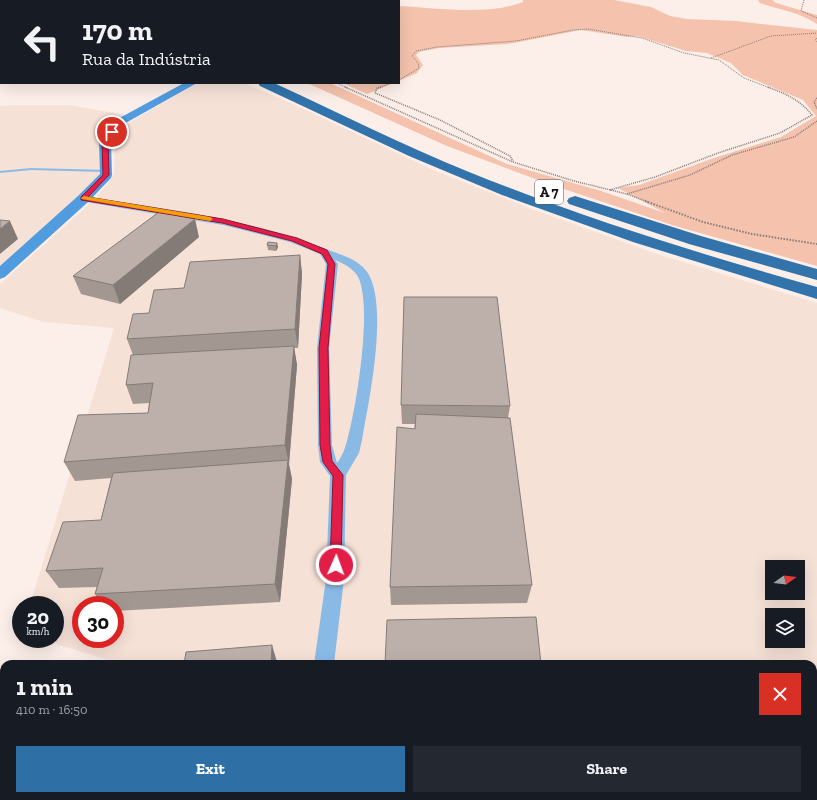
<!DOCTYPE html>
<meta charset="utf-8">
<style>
:root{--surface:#171b24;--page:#242831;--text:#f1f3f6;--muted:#9ea1a6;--accent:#2e70a6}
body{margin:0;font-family:"Zilla Slab",serif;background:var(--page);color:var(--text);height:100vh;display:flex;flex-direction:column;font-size:15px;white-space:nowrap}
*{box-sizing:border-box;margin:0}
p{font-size:13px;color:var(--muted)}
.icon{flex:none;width:22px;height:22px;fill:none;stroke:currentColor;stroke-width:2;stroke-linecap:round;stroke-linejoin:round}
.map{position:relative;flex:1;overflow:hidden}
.panel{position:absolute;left:0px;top:660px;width:817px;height:140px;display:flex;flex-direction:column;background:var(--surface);border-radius:12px 12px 0 0;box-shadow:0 4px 16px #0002}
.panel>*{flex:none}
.top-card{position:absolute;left:0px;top:0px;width:400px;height:84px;box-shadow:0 4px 16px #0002;background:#171b24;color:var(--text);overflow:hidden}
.needle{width:26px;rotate:75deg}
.controls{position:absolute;left:765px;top:560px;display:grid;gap:8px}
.controls a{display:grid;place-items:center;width:40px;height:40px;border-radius:0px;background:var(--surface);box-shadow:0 4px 16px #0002;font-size:20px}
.speed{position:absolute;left:12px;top:596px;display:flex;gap:8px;font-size:20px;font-weight:700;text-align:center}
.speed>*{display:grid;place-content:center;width:52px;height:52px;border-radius:50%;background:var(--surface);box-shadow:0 4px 16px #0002;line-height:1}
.speed small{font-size:10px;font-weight:400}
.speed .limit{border:6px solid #d22;background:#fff;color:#111}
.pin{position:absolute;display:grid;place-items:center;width:34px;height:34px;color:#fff;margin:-17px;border:2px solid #fff;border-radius:50%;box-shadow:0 1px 4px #0007}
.me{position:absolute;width:44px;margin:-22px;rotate:2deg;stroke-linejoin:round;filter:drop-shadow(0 0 3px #0008)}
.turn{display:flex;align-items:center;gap:14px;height:84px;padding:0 16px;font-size:18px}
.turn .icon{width:52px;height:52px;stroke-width:2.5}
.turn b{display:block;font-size:28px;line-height:34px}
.round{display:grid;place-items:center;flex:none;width:42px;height:42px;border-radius:0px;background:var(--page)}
.headline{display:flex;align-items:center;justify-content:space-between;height:68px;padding:0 16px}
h1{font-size:24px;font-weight:800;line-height:30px}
.action{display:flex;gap:8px;margin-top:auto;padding:8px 16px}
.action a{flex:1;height:46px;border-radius:0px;background:var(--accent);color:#fff;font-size:16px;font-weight:800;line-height:46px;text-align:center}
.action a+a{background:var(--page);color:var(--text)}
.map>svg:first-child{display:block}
.built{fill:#f6e1d7;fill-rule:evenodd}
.green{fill:#f5c3ad}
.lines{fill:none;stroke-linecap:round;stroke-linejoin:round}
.river{fill:#6cb8fa;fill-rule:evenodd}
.path-far2{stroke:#857c78;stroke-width:1;stroke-dasharray:1 1;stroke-linecap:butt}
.path-far1{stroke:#857c78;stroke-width:1.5;stroke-dasharray:1 1;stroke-linecap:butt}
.path{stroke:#857c78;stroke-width:2;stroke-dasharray:1.5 1.5;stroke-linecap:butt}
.lane{fill:#89bae6;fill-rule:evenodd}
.street{fill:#89bae6;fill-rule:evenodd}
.secondary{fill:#509cde;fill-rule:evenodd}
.highway{fill:#3173aa;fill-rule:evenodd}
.highway-bridge{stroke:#3173aa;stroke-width:10}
.wall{fill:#a39792}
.shaded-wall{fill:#847b77}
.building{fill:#bdb0aa;stroke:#847b77}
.route{fill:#e11d48;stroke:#92132f}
.slow{fill:#f59e0b}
.labels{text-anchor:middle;stroke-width:4;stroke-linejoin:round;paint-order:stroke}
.shield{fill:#fff;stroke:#5b5857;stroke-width:1}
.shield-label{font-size:14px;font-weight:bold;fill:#15110f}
</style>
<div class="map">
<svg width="817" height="800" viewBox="0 0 817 800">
<rect width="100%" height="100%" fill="#fceee8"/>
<g class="built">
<path d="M 198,83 L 244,83 L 293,104 L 433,170 L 537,211 L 657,254 L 817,303 L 817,800 L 156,800 L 157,796 L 813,796 L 813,664 L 121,664 L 40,639 L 55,639 L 55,605 L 30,605 L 114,328 L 44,322 L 0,308 L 0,284 L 94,200 L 109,182 L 114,172 L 115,139 L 125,125 ZM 772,567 L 798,567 L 798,593 L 772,593 ZM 81,605 L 115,605 L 115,639 L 81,639 ZM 772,615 L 798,615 L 798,641 L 772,641 Z"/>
<polygon points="14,105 69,105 126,115 105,131 101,138 102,167 100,176 0,268 0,106"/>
</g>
<g class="green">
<path d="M 523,0 L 614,0 L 651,7 L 670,16 L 687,19 L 735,21 L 817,30 L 817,266 L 675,226 L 549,184 L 447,146 L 307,83 L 330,83 L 507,164 L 601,191 L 665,213 L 618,188 L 639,185 L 714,158 L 781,137 L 816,116 L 803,100 L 743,75 L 731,63 L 707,53 L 686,51 L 637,36 L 627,37 L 581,30 L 508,44 L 439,48 L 419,52 L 416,55 L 423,65 L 417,73 L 399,81 L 399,6 C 436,8 488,16 523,2 Z"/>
<path d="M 758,0 L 772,0 L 776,3 L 817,15 L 817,24 C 800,12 780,10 760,3 Z"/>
<polygon points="343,83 394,83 367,94"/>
</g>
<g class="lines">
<rect class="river" x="0" y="21" width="1" height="8"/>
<g class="path-far2">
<polyline points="804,0 801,11 817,18"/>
<polyline points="817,38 815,40 817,42"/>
<polyline points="711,58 771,36 817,33"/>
<polyline points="399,80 419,68 418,63 412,56 416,51 437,47 516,41 573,30 588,29 642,38 684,53 719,60 744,78 770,88"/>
<polyline points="337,83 347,88"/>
<polyline points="378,88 391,83"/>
</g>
<g class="path-far1">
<polyline points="345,87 513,162 574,181 627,194 648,202"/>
<polyline points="381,87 377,88 375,93 440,120 510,156 513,161"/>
<polyline points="817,98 814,102 817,109"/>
<path d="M 610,190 L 655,177 L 718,153 L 780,133 L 812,115 C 800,100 785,93 767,87"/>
<polyline points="627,194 690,175 732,155 794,137 817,121"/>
</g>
<polyline class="path" points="645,201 703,222 752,234 817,244"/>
<polygon class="lane" points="31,168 106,170 108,171 106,172 31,170 0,173 0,171"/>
<g class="street">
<path d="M 83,196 C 165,209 248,218 326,249 C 341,255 360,259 369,275 C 388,311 369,400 362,440 L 359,453 L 346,475 L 344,579 L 334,664 L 314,664 L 326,579 L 330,476 L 320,462 L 318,445 L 317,348 L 326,264 L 320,254 L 290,242 L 223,225 L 80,201 L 78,199 ZM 335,260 C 343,263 352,268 357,275 C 374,302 356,409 347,441 C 345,449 342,456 337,463 L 332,445 L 329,348 L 338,264 Z"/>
<polygon points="0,769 4,771 4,796 21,796 22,800 0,800"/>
<polygon points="297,796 319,796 318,800 296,800"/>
</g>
<g class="secondary">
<rect x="388" y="0" width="8" height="1"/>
<rect x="0" y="5" width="1" height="4"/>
<polygon points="184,83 197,83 122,125 111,141 112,175 111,178 88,202 5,277 0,279 0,266 78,196 100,174 99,141 114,121"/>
</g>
<g class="highway">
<polygon points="98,0 109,0 110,1 99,1"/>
<path d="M 258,83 L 274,83 C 339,113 403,145 469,172 C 583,218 700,254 817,287 L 817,299 L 633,242 L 502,195 L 409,156 L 260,86 Z"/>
<polygon points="575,196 701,236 817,269 817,280 689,244 569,204 567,201 569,198"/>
</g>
<polyline class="highway-bridge" points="82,0 84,1"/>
</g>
<g class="wall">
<polygon points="199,237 120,304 81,294 73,276"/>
<polygon points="277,243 278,247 276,251 268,250 267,245"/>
<polygon points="300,255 302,274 298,348 294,348 297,365 289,464 292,479 280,602 115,611 115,605 102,605 95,594 97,587 59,588 46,571 101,520 111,478 75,481 64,462 148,413 149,403 133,404 126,385 133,355 127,339 149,313 184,288"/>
<polygon points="401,405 510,406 508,418 532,585 527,603 391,605 390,587 415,424 402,424"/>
</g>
<g class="shaded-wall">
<polygon points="195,219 199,237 120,304 113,285"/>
<polygon points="10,221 18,239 0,254 0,229"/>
<polygon points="277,243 278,247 276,251 276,246"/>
<polygon points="300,255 302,274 298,348 295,329"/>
<polygon points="294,346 297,365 289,464 285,445"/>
<polygon points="288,460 292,479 280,602 275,584"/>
<polygon points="272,645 277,662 277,664 271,664"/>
</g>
<g class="building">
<polygon points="159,212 195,219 113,285 73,276"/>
<polygon points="0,220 10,221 0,229"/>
<polygon points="268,242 277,243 276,246 267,245"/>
<polygon points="300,255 295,329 127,339 133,314 149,313 154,290 184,288 190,262"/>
<polygon points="404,297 497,297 510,406 401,405"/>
<polygon points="294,346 285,445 64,462 78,415 148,413 153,383 126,385 131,355"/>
<polygon points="416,414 510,418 532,585 390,587 397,427 415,429"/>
<polygon points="288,460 275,584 95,594 103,568 46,571 63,522 101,520 113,473"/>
<polygon points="536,617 541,664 385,664 387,620"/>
<polygon points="272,645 271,664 184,664 186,652"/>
<polygon points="379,796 556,796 557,800 379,800"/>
</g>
<polygon class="route" points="110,131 114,132 108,141 109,175 88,197 223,219 297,238 327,250 335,264 328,348 330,445 332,461 343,475 341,565 340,568 336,570 332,568 330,565 333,476 323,462 320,445 319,348 328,264 322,254 292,241 222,223 81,200 81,197 103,175 102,141"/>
<polygon class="slow" points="84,196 210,217 213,219 210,221 82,199 81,198"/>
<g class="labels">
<rect class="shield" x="535" y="180" width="28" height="24" rx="3"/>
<g class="shield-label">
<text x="549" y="197">A 7</text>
</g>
</g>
</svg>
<div class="controls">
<a><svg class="needle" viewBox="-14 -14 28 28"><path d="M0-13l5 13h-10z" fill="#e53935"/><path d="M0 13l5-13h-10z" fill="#9ea1a6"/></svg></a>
<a><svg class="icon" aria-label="layers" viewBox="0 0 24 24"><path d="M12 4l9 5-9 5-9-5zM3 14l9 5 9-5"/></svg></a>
</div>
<div class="speed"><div>20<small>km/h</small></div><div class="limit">30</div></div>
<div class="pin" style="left:112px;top:132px;background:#d93025"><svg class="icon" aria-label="arrive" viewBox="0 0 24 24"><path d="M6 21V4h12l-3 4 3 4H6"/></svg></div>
<svg class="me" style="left:336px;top:565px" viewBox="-20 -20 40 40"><circle r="17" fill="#e11d48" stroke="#fff" stroke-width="3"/><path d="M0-11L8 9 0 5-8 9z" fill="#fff"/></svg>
<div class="top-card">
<div class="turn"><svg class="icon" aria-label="left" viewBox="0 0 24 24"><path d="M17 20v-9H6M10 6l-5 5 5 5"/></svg><div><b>170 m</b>Rua da Indústria</div></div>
</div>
<section class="panel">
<div class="headline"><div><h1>1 min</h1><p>410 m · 16:50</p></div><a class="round" style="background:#d93025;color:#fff"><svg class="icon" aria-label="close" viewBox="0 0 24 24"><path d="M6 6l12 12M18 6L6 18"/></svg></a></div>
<div class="action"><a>Exit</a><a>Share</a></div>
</section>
</div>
